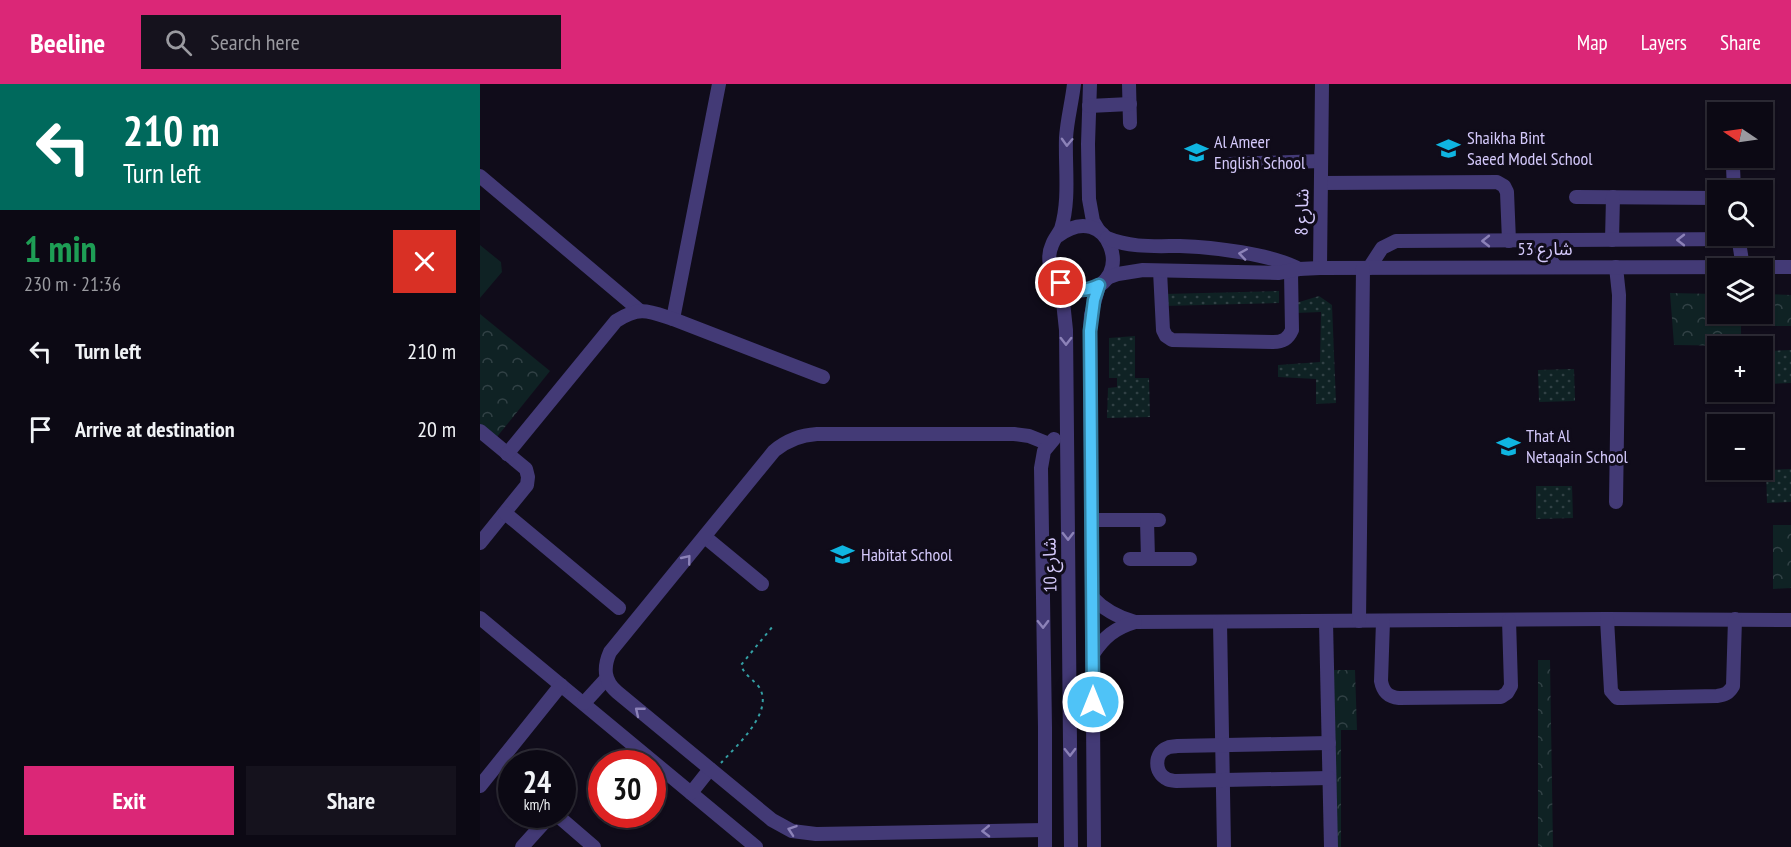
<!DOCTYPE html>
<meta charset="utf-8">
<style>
:root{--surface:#0c0914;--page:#15121d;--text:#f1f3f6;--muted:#9a9aa0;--line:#2c2a34;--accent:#db2777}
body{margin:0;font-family:"PT Sans Narrow","Noto Sans Arabic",sans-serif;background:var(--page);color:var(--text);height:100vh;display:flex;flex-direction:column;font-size:22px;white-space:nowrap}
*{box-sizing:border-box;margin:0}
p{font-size:20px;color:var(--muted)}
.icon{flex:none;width:33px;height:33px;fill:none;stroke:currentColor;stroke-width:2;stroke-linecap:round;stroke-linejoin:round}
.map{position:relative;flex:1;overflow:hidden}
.sheet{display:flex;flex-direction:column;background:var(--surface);width:480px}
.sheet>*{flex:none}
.hud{background:#00695c;color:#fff;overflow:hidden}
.needle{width:39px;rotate:283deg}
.fabs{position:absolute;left:1227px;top:18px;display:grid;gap:12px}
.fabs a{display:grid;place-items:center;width:66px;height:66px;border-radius:0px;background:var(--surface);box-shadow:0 2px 4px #0004,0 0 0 2px var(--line);font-size:30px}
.speed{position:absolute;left:18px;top:666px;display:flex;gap:12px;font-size:30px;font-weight:700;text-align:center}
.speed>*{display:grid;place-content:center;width:78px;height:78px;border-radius:50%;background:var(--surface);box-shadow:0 2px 4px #0004,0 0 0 2px var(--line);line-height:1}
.speed small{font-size:15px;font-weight:400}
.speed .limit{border:9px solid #d22;background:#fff;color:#111}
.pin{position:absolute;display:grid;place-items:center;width:51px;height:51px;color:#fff;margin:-26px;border:3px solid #fff;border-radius:50%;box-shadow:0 2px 6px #0007}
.me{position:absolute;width:66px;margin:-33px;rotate:0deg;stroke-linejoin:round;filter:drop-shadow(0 0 4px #0008)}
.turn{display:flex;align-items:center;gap:21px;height:126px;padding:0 24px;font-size:27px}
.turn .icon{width:78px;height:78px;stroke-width:2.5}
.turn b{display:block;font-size:42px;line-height:51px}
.round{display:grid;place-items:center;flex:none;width:63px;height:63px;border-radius:0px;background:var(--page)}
.head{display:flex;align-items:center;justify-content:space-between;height:102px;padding:0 24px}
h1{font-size:36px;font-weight:600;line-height:45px;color:#1e9e55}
.button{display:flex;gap:12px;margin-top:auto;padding:12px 24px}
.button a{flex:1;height:69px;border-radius:0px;background:var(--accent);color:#fff;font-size:24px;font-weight:600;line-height:69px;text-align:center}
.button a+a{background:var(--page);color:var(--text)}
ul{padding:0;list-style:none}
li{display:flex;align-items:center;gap:18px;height:78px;padding:0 24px}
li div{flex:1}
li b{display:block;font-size:22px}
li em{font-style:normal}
header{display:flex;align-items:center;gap:36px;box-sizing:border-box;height:84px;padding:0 30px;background:var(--accent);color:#fff}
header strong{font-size:28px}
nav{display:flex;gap:33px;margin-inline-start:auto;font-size:21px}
.search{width:420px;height:54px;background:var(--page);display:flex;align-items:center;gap:15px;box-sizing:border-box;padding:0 21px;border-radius:0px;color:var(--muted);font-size:22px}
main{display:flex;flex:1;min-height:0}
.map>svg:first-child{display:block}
.grass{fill:url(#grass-dots)}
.park{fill:url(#park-crowns)}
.pitch{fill:#0f2224}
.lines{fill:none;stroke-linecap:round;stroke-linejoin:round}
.path{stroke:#349fa4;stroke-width:2;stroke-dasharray:3 4.5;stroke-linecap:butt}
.minor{stroke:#433a76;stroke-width:14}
.oneway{stroke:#8c82b8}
.route-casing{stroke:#337fa1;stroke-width:15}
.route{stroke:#4fc3f7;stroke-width:10}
.labels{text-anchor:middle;stroke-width:6;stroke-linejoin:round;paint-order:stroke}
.poi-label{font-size:18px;fill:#d4c9fb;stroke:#100c1a;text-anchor:start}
.street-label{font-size:18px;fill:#d4c9fb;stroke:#100c1a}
</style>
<header>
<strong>Beeline</strong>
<div class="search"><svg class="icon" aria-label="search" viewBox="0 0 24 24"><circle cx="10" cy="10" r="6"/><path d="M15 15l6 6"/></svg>Search here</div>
<nav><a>Map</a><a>Layers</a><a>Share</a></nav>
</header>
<main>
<section class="sheet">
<div class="hud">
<div class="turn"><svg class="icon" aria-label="left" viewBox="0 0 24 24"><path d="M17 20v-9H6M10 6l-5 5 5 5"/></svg><div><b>210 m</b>Turn left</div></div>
</div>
<div class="head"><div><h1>1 min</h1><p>230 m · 21:36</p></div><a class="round" style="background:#d93025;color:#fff"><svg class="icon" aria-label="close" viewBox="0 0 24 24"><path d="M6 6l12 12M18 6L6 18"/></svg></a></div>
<ul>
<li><svg class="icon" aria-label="left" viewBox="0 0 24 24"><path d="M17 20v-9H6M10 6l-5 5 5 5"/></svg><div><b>Turn left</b></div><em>210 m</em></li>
<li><svg class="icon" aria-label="arrive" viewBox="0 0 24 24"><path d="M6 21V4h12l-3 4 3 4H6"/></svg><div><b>Arrive at destination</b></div><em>20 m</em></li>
</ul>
<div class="button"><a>Exit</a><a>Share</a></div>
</section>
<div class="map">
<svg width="1311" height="763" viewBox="0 0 1311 763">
<defs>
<pattern id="grass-dots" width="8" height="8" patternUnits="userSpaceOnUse" patternTransform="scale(1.5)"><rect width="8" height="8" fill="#0f2224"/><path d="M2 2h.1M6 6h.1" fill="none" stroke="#314145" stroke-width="1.8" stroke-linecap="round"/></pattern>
<pattern id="park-crowns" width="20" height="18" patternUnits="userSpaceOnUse" patternTransform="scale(1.5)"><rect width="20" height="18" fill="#0f2224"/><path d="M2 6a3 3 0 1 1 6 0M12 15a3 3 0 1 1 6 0" fill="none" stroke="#314145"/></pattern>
</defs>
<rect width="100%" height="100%" fill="#100c1a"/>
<g class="grass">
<polygon points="799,207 799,219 684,222 684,210"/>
<polygon points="839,212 852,221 856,319 836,320 836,295 798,293 798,281 840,278 841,228 816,229 816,219"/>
<polygon points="655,252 655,294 669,294 670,333 627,334 628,304 637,303 637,294 629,294 629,254"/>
<polygon points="1311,266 1311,299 1288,300 1287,267"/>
<polygon points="1094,285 1095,317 1059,318 1058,286"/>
<polygon points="1311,385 1311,418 1287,419 1286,386"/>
<polygon points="1056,402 1092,402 1093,434 1056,435"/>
</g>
<g class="park">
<polygon points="1190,209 1237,210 1238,230 1282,230 1283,210 1311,211 1311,242 1261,242 1261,262 1194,261"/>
<polygon points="0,230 70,287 12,359 0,349"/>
<polygon points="1293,441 1311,441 1311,504 1293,505"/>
<polygon points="1058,576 1070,576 1073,763 1058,763"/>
<polygon points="845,586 875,586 877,646 861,646 861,763 847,763"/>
</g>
<polygon class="pitch" points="0,161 21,178 22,188 0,214"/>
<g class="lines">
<path class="path" d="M 241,679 C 256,662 295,628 279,603 C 273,595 264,591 261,581 L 293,542"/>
<g class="minor">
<polyline points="610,0 608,60 609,115 613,137 619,147"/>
<polyline points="649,0 650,39"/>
<polyline points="609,22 650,20"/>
<polyline points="750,80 841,77"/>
<polyline points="1253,83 1254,106"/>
<polyline points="0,92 159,226"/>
<polyline points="841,99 1017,98 1024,102 1027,108 1029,157"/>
<polyline points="1096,113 1238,114"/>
<path d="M 578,152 C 629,113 657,200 605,206 C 594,207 584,203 577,195 C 569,186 567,172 572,161 C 574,155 578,151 581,145 C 590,116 585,84 586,54 C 587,36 592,18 594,0"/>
<polyline points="1258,152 1263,183"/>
<path d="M 627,154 C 651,164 675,162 700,162 C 732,163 792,170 819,185"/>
<polyline points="1132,156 1133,113"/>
<polyline points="1055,157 1076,183"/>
<polyline points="1136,183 1139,211 1136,418"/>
<polyline points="840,184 842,0"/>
<polyline points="889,184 902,164 916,157 1259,155"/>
<path d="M 680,187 L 683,246 L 686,252 L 692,256 L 793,258 C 803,258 808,255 812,246 L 811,188"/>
<polyline points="627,194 638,190 663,186 798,189 819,185 840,184 1311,183"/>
<polyline points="581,199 586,246 591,763"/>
<polyline points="193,235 239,0"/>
<polyline points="0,347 46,385 48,393 47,401 0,459"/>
<path d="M 27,370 L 136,237 C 160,222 168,227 193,235 L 343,293"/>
<polyline points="25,429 139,524"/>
<polyline points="611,436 679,436"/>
<polyline points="667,436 668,475"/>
<polyline points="225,453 282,500"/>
<polyline points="650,475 710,475"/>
<path d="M 612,513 C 624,526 637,533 655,538 L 1127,535 L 1311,536"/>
<polyline points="0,534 276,763"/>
<path d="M 1127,535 L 1131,607 L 1137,614 L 1142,614 L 1237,612 C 1245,611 1249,609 1253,602 L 1255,535"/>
<polyline points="879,537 883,184"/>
<path d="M 903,537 L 901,597 C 903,608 908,613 919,614 L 1021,613 L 1027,609 L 1031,602 L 1029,536"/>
<polyline points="740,538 744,763"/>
<polyline points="846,538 851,763"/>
<path d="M 613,570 C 624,553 635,544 655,538"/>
<polyline points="104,619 126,595"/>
<path d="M 849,659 L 697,662 C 694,663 690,662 687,664 C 674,669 674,689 687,695 C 688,696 695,697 696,697 L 849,694"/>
<polyline points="0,702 81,601"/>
<polyline points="211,709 230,685"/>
<path d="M 565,746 L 336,750 L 312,747 L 292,736 L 137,608 C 124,597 123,584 130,568 L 294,367 C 307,356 320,351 337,350 L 534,350 L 549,352 L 569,360"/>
<polyline points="42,763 69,733 78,732 114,763"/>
<polyline points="565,763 565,643 561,384 564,367 574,355"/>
<polyline points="614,763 610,247 611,231 619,201"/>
</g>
</g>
<defs><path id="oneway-chevron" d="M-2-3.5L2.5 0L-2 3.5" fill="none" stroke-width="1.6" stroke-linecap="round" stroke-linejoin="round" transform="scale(1.5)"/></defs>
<g class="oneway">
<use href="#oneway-chevron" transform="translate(587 58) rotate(92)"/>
<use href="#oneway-chevron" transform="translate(1201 156) rotate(180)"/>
<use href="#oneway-chevron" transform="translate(1006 157) rotate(-180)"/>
<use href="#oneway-chevron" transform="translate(763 170) rotate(-171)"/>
<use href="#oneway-chevron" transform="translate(586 257) rotate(90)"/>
<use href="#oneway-chevron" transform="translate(588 452) rotate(89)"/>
<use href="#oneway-chevron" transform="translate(207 475) rotate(-51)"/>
<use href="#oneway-chevron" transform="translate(563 540) rotate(89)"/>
<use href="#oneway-chevron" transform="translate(159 627) rotate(-141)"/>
<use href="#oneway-chevron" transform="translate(590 668) rotate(89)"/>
<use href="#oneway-chevron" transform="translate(312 746) rotate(-161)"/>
<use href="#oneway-chevron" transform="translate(506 747) rotate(179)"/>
</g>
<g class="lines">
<defs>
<path id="route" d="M 581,199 C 594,207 605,208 619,201 L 614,216 L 610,247 L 613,618"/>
</defs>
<use href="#route" class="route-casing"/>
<use href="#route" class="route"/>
</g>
<defs>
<symbol id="school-bare" viewBox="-9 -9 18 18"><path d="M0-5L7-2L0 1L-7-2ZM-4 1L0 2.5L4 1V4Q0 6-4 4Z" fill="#0fb5e1" stroke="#100c1a" stroke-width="2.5" paint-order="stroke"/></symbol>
</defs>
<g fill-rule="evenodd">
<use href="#school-bare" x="952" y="48" width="33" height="33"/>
<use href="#school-bare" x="700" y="52" width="33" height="33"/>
<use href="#school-bare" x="1012" y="346" width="33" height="33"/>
<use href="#school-bare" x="346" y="454" width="33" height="33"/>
</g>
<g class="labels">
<g class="poi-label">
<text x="987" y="60">Shaikha Bint<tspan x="987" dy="21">Saeed Model School</tspan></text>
<text x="734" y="64">Al Ameer<tspan x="734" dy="21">English School</tspan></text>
<text x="1046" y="358">That Al<tspan x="1046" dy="21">Netaqain School</tspan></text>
<text x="381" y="477">Habitat School</text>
</g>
<g class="street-label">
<text transform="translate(822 128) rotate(-89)" y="6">شارع 8</text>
<text x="1065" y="171">شارع 53</text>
<text transform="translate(570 481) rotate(-91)" y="6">شارع 10</text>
</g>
</g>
</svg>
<div class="fabs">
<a><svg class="needle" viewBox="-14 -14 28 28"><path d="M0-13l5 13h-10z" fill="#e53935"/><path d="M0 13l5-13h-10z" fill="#9a9aa0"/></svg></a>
<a><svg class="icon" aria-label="search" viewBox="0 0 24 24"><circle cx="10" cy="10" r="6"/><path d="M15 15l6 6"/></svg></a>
<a><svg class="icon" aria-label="layers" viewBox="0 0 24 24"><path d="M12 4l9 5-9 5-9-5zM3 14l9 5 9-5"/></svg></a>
<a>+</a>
<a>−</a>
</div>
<div class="speed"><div>24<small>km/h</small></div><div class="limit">30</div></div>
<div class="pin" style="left:581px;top:199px;background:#d93025"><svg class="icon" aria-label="arrive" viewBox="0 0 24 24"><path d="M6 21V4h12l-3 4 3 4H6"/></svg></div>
<svg class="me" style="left:613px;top:618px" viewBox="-20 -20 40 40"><circle r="17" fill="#4fc3f7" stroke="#fff" stroke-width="3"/><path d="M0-11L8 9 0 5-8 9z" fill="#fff"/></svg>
</div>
</main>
